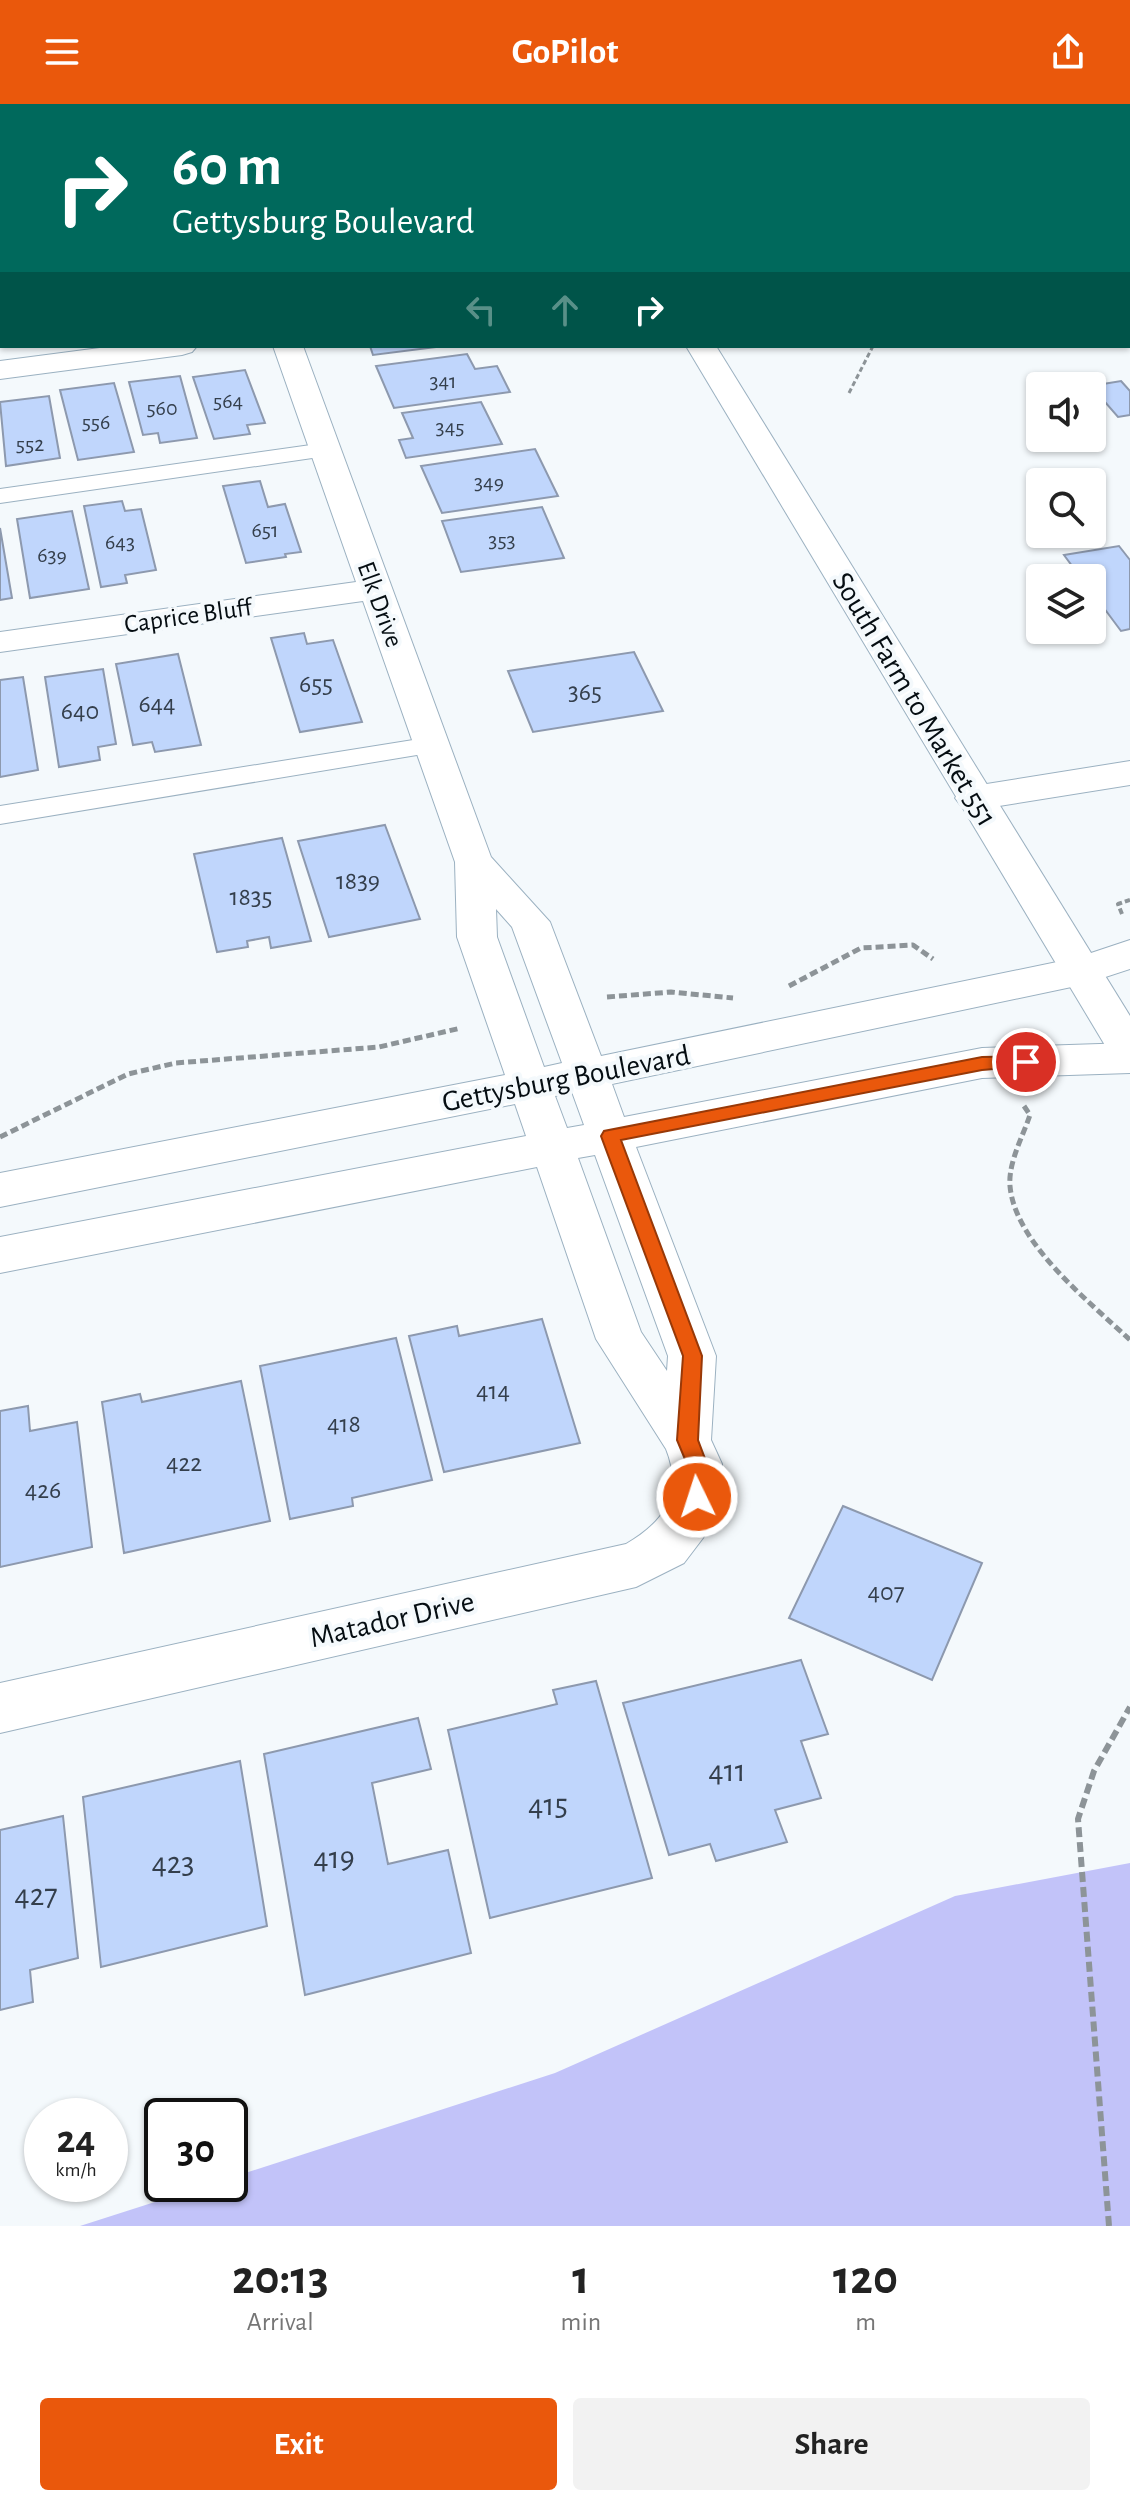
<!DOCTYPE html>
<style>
:root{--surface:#fff;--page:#f2f2f2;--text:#222;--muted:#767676;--accent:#ea580c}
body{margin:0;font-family:"Alegreya Sans",sans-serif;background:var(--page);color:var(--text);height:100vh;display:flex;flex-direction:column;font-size:30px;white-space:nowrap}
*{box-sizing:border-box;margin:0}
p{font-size:26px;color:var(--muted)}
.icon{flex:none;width:44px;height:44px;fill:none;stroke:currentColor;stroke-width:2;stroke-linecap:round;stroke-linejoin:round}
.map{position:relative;height:2122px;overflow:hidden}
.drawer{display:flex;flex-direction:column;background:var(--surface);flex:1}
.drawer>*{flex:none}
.banner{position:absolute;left:0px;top:0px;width:1130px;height:244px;box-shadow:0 2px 6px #0004;background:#00695c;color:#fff;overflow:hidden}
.tools{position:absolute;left:1026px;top:268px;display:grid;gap:16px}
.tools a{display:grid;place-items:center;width:80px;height:80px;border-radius:8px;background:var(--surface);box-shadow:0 2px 6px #0004;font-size:40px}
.speed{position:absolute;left:24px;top:1994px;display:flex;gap:16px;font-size:40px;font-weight:700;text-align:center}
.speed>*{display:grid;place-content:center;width:104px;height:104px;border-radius:50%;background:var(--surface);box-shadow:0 2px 6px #0004;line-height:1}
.speed small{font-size:20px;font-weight:400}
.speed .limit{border:4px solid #111;border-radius:12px;background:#fff;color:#111}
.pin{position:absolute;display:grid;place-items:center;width:68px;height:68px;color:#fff;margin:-34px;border:4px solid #fff;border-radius:50%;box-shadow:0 2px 8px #0007}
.me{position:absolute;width:88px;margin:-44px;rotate:356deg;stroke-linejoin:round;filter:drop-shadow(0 0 6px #0008)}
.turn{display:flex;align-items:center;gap:28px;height:168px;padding:0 40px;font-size:36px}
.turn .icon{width:104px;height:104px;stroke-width:2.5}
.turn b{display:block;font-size:56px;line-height:68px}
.lanes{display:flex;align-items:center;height:76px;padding:0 40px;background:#0003;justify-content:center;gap:40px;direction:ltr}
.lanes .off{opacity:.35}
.eta{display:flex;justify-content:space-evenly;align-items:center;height:136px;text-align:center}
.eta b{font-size:48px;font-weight:700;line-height:56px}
.cta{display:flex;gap:16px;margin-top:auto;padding:16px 40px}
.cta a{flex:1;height:92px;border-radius:8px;background:var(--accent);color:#fff;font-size:32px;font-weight:700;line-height:92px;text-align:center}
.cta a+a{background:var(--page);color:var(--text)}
header{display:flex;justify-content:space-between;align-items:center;height:104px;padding:0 40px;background:var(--accent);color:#fff;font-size:36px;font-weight:700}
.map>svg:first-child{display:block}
.green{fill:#c2c3f9}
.building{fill:#c0d6fc;stroke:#8d99ae;stroke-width:2}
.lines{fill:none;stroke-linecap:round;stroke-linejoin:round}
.service-casing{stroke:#9bb1c1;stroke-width:2}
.minor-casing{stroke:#9bb1c1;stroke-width:2}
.tertiary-casing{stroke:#9bb1c1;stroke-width:2}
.secondary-casing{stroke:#9bb1c1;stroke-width:2}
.path-far3{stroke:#8d9498;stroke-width:3;stroke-dasharray:5 3;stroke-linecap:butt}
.path-far2{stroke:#8d9498;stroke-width:4;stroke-dasharray:6 3;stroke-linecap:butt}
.path-far1{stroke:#8d9498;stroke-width:5;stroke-dasharray:8 4;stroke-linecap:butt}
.path{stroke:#8d9498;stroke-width:6;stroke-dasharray:10 5;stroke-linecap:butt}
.service{fill:#fff;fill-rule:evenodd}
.minor{fill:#fff;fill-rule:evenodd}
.tertiary{fill:#fff;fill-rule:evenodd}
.secondary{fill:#fff;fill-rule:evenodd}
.route{fill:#ea580c;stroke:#983908;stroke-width:2}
.labels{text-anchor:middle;stroke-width:8;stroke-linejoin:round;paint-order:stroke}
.far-number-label{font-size:22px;fill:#343f4c}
.far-street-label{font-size:26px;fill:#050d12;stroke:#f4f9fc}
.number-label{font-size:26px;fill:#343f4c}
.street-label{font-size:30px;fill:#050d12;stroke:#f4f9fc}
.near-number-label{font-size:32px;fill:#343f4c}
</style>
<header><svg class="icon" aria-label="menu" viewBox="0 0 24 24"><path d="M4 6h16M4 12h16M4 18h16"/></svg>GoPilot<svg class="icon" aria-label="share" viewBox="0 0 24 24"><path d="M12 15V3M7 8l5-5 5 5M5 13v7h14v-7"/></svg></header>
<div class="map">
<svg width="1130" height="2122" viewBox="0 0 1130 2122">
<rect width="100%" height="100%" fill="#f4f9fc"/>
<polygon class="green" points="1130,1759 1130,2122 80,2122 211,2080 230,2080 230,2074 555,1969 955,1792"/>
<g class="building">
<polygon points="370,242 444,242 373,251"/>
<polygon points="467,250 475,265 497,262 510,288 394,304 376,262"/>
<polygon points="245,266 265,319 247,321 250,330 214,335 193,273"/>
<polygon points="180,272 197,334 160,339 158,329 143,331 129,278"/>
<polygon points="1121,277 1130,287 1130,311 1118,313 1091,282"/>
<polygon points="114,279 134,348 78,356 60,286"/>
<polygon points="49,292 60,354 6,362 0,298"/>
<polygon points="481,298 502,340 406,354 399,336 413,334 402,309"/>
<polygon points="535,345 558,392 442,409 421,362"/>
<polygon points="260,377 268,403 285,400 301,448 285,450 286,453 246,459 223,382"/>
<polygon points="122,397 125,407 141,405 156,466 125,471 127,479 101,483 84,402"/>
<polygon points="542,403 564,454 461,468 442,417"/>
<polygon points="72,407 89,485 30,494 17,415"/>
<polygon points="0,424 12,494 0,496"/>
<polygon points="1119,442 1130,456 1130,525 1121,527 1092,488 1092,474 1081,474 1064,451"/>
<polygon points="304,529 307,540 333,536 362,618 300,628 271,534"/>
<polygon points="634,548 663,607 533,628 508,567"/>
<polygon points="178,550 201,641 155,648 152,638 133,641 116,560"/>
<polygon points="103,565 116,640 98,643 100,656 59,663 45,573"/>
<polygon points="23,573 38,666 0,673 0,576"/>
<polygon points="385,721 420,815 329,833 298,737"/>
<polygon points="282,734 311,837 271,844 269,833 247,837 248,843 217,848 194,750"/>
<polygon points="542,1215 580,1339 444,1368 409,1232 457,1222 459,1232"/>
<polygon points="396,1234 432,1376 352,1394 353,1402 290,1415 260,1262"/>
<polygon points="241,1277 270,1417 124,1449 102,1298 140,1290 142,1298"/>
<polygon points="28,1302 30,1327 77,1318 92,1443 0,1463 0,1307"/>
<polygon points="843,1402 982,1459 932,1576 789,1514"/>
<polygon points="801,1556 828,1630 801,1637 821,1694 775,1706 787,1738 716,1757 710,1740 669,1751 623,1599"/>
<polygon points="596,1577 652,1774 490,1814 448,1626 557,1600 553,1586"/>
<polygon points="418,1614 431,1665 372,1679 388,1760 448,1746 471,1849 305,1891 264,1650"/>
<polygon points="240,1657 267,1822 101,1863 83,1693"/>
<polygon points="63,1712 78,1854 30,1866 33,1898 0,1906 0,1726"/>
</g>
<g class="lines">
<defs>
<g id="service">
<polygon points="0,150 2,150 0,163"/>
<polygon points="325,339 333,341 336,346 333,351 0,399 0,385"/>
<polygon points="432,633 441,635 445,641 441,647 0,720 0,702"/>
</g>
<g id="minor">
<polygon points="187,0 211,0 212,2 188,2"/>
<polygon points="446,0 486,0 445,2"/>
<polygon points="628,0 668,0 627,2"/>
<polygon points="939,0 964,0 965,2 940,2"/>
<rect x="0" y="54" width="2" height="16"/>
<rect x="1128" y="123" width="2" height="16"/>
<polygon points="115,242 197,242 192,248 182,251 0,275 0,257"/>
<path d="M 273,242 L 303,242 L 491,753 L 550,818 L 601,952 L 1081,853 L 1095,857 L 1101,867 L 1095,877 L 1081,881 L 612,980 L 624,1013 L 982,944 L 1130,939 L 1130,969 L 982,974 L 636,1043 L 716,1252 L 711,1336 L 722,1360 L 722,1393 L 703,1434 L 684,1459 L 636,1483 L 0,1629 L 0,1579 L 626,1440 C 664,1418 684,1390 666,1345 L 596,1235 L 537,1063 L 0,1169 L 0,1133 L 526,1032 L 515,1000 L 0,1103 L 0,1069 L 505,971 L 457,833 L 455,758 L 363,497 L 0,548 L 0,528 L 356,478 ZM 496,805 L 512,823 L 562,959 L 544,963 L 497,833 ZM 572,988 L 584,1021 L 567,1024 L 555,992 ZM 595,1051 L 668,1252 L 667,1267 L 641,1228 L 578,1054 Z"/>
<polygon points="1130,657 1130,681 974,706 961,702 955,694 961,686 974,682"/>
</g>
<polygon id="tertiary" points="1130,836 1130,865 1081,881 1067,877 1061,867 1067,857"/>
<g id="secondary">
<polygon points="543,0 567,0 568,2 544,2"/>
<polygon points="686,242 716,242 1130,912 1130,962 1115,958"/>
</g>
</defs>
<use href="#service" class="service-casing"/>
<use href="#minor" class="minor-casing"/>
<use href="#tertiary" class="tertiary-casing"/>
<use href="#secondary" class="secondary-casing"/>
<polyline class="path-far3" points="849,289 873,242"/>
<polyline class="path-far2" points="1122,810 1118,800 1130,796"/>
<g class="path-far1">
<polyline points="789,882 861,844 913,841 933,855"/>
<polyline points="607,893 671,888 733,894"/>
<path d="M 1024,1002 L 1030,1011 C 1023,1032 1008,1059 1010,1082 C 1015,1140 1090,1198 1130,1236"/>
<polyline points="0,1033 128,970 176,959 379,943 461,924"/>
</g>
<polyline class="path" points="1109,2122 1078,1715 1094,1667 1130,1603"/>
<use href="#service" class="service"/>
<use href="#minor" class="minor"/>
<use href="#tertiary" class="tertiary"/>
<use href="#secondary" class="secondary"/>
</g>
<polygon class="route" points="1026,952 1032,954 1034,958 1032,962 982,966 621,1036 702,1252 698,1336 707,1360 707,1393 704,1399 697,1402 689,1399 686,1393 687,1360 677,1336 683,1252 601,1032 604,1027 982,953"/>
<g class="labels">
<g class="far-number-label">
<text x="443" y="284">341</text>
<text x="228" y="304">564</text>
<text x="162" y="311">560</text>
<text x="96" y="325">556</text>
<text x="450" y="330">345</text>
<text x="30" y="347">552</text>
<text x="489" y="385">349</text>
<text x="265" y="433">651</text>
<text x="502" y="443">353</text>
<text x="120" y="445">643</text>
<text x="52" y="458">639</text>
</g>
<g class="far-street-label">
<text transform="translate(381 500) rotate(70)" y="9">Elk Drive</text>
<text transform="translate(188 511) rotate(-8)" y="9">Caprice Bluff</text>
</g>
<g class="number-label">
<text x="316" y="588">655</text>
<text x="585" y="596">365</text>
<text x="157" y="608">644</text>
<text x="80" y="615">640</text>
<text x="358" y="785">1839</text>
<text x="251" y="801">1835</text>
<text x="493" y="1295">414</text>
<text x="344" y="1328">418</text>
<text x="184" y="1367">422</text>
<text x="43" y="1394">426</text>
<text x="886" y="1496">407</text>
</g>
<g class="street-label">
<text transform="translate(915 595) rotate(59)" y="10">South Farm to Market 551</text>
<text transform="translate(566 974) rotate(-11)" y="10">Gettysburg Boulevard</text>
<text transform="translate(392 1515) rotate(-13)" y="10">Matador Drive</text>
</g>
<g class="near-number-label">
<text x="727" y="1677">411</text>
<text x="548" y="1711">415</text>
<text x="334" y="1764">419</text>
<text x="173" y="1769">423</text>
<text x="36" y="1801">427</text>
</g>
</g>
</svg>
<div class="tools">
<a><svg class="icon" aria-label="sound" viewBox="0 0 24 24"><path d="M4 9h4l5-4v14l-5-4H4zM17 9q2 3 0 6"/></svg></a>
<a><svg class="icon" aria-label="search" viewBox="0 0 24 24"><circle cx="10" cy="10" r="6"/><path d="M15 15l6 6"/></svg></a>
<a><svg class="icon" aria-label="layers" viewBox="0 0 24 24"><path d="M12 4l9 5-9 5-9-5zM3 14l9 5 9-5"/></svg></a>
</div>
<div class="speed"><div>24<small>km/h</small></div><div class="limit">30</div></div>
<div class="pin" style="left:1026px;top:958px;background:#d93025"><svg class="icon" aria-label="arrive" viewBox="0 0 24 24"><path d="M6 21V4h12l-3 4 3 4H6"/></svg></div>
<svg class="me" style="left:697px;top:1393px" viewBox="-20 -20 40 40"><circle r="17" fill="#ea580c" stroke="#fff" stroke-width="3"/><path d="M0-11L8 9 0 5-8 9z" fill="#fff"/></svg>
<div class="banner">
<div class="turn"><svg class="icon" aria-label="right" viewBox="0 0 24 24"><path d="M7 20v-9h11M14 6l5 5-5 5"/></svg><div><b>60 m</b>Gettysburg Boulevard</div></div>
<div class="lanes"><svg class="icon off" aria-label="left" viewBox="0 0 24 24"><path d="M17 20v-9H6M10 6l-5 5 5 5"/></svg><svg class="icon off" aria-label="ahead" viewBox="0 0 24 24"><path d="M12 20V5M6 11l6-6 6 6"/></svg><svg class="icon" aria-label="right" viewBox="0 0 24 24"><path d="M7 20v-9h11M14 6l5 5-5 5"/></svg></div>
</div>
</div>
<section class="drawer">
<div class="eta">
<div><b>20:13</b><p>Arrival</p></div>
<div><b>1</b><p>min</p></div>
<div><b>120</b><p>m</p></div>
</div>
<div class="cta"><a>Exit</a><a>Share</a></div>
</section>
